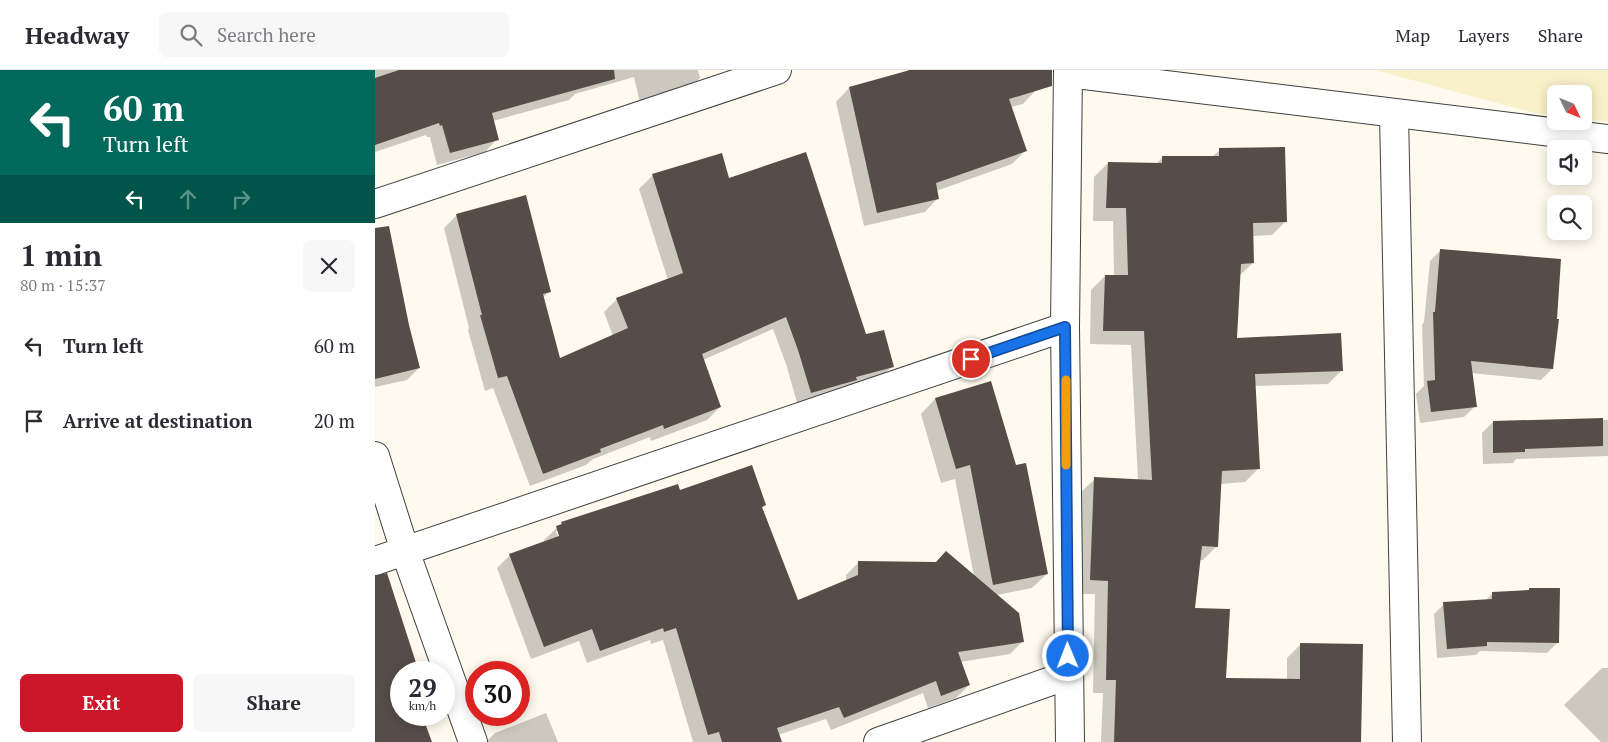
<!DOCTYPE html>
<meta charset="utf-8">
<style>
:root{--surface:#fff;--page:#f7f7f7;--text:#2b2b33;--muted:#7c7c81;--line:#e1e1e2;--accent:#cc162a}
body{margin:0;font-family:"PT Serif",serif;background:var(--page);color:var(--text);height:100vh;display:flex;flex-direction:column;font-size:19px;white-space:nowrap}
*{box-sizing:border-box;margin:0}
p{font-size:16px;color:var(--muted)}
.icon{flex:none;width:28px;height:28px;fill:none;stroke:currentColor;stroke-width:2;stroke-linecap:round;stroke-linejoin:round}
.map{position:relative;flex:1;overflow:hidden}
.sheet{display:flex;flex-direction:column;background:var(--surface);width:375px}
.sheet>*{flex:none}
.banner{background:#00695c;color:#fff;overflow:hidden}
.needle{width:32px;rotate:133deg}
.fabs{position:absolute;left:1172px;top:15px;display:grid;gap:10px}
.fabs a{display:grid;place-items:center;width:45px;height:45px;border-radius:8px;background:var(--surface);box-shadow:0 2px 12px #0003;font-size:25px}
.speed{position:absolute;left:15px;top:591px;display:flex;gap:10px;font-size:25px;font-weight:700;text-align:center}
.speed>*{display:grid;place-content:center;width:65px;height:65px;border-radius:50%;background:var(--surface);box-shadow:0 2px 12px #0003;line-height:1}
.speed small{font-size:12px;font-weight:400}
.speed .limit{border:8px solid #d22;background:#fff;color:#111}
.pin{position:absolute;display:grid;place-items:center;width:42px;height:42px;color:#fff;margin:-21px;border:2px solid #fff;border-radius:50%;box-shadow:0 1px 5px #0007}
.me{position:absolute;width:55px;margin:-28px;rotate:359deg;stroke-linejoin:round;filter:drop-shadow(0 0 4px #0008)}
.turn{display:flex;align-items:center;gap:18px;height:105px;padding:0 20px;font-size:22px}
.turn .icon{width:65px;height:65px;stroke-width:2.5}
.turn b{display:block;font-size:35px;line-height:42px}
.lanes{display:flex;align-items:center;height:48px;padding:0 20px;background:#0003;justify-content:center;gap:25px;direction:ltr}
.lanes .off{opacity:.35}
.round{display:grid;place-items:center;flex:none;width:52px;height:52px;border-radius:8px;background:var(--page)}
.overview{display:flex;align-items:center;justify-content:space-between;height:85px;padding:0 20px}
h1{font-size:30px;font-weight:700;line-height:38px}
.action{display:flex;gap:10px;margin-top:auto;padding:10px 20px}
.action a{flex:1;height:58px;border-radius:8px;background:var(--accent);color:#fff;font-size:20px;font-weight:700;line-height:58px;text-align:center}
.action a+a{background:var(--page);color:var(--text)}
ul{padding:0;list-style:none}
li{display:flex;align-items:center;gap:15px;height:75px;padding:0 20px}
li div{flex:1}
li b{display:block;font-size:19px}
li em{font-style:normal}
header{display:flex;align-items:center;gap:30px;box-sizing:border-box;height:70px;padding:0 25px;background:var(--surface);border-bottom:1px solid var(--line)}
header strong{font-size:24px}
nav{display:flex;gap:28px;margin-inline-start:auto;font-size:18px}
.search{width:350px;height:45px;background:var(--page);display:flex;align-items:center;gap:12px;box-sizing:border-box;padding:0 18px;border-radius:8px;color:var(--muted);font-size:19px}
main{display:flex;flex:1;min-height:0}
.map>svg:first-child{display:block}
.farmland{fill:#f8f1c9}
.shadow{fill:#0003;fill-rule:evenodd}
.building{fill:#574d48}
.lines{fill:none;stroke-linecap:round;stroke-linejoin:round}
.street-casing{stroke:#404040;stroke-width:30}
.street{stroke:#fff;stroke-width:28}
.route-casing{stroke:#114b97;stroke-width:12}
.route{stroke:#1a73e8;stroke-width:9}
.slow{stroke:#f59e0b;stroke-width:9}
</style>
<header>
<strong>Headway</strong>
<div class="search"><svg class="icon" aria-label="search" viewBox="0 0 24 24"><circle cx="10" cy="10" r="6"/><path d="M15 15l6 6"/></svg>Search here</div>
<nav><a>Map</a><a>Layers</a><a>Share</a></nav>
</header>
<main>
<section class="sheet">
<div class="banner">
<div class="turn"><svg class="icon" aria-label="left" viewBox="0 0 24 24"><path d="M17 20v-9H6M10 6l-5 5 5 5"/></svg><div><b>60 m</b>Turn left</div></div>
<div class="lanes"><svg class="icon" aria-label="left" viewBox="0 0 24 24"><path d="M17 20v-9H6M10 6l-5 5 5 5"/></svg><svg class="icon off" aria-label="ahead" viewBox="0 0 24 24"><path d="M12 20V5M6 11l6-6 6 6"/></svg><svg class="icon off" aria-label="right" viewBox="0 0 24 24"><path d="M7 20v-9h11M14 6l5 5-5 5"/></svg></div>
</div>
<div class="overview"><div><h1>1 min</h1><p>80 m · 15:37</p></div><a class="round"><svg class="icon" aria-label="close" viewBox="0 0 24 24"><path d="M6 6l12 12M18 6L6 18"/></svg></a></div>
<ul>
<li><svg class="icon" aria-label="left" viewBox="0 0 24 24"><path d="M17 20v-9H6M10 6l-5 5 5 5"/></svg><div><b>Turn left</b></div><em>60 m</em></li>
<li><svg class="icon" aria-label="arrive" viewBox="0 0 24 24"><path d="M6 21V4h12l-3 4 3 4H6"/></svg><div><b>Arrive at destination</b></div><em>20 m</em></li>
</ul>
<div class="action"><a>Exit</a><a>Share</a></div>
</section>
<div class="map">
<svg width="1233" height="672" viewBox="0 0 1233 672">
<rect width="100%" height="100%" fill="#fffaed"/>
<polygon class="farmland" points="1000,0 1233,0 1233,52 1209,49 1209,24 1181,24 1181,45 1159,43"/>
<g class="shadow">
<polygon points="0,0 323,0 325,8 312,21 265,33 259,7 200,24 194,30 118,51 122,69 110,82 62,95 55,67 52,67 51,65 0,82"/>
<polygon points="533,0 655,0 661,20 648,34 636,37 650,81 637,94 561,121 563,128 550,142 489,156 461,32 474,18 531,2"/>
<polygon points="845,80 910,152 897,165 877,166 878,193 864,206 860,269 967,300 953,314 879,316 884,398 870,412 845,414 842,476 828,490 824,490 818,539 850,610 912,610 912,588 926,574 985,672 716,672 726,672 728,623 718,623 720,524 702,524 706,422 720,409 763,410 756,275 715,274 716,220 730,206 739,206 738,151 718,151 719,107 733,93 781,94 788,87 837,87"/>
<polygon points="346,84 353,109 517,296 504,309 423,336 411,294 398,259 328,290 345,337 332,350 276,371 275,367 218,389 211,395 155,416 118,318 110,321 93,260 94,258 69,158 82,145 174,221 168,228 184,290 238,266 229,242 242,229 293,210 264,119 277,106"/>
<polygon points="0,174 44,298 32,310 0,317"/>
<polygon points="1066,180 1177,299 1166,310 1096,303 1100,336 1089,347 1045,353 1041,324 1049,316 1047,255 1049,252 1055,191"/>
<path d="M 615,313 L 672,504 L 657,518 L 622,525 L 648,571 L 635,584 L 585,592 L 594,615 L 581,628 L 553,638 L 548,623 L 456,660 L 451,649 L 403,665 L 405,672 L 318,672 L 288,570 L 276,574 L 275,570 L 212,593 L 204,571 L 156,589 L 122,498 L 135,485 L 169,472 L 169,470 L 187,453 L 304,422 L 390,435 L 386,439 L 422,531 L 471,512 L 471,505 L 484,492 L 599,506 L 580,409 L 566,413 L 546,344 L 560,329 ZM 181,461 L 184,461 L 185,472 Z"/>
<polygon points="1233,350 1233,386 1141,389 1138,393 1108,394 1107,363 1118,352"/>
<polygon points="1154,519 1182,573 1172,583 1105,581 1101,585 1062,588 1059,544 1069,534 1110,531 1117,524 1152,522"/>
<polygon points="22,537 43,602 26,602 26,645 46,645 56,672 0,672 0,544"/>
<polygon points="1227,598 1233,598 1233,672 1226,672 1189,635"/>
<polygon points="171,643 183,672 111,672 120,663"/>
</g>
<g class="building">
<polygon points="24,0 239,0 240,9 117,43 124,70 75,83 67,55 65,56 64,53 0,75 0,8"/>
<polygon points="535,0 677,0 677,16 634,29 652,81 561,113 564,129 502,143 474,17"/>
<polygon points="910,77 912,152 878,153 879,193 866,194 862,268 966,263 968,301 880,304 885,399 847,401 843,477 827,476 820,538 855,539 851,608 925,609 925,573 988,574 986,672 739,672 741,610 731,610 733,511 715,510 719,407 777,410 769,261 728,261 730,205 753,205 751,138 731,138 733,92 787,93 787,86 844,86 844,78"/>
<polygon points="431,82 491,264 509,260 519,297 481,307 482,310 436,323 423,280 411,247 327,284 346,337 289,359 288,355 225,379 226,382 168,404 132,306 123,308 105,245 107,245 81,144 151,125 176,222 168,224 185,288 253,258 241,228 308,203 277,104 347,83 354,108"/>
<polygon points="14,156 34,255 45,298 0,309 0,158"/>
<polygon points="1065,179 1186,189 1182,249 1184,249 1178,299 1096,291 1102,337 1056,342 1052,311 1060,310 1058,242 1060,242"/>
<polygon points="616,311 641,395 651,393 673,504 618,515 595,395 581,399 560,328"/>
<polygon points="1228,348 1228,376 1150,379 1150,382 1118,383 1118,351"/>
<polygon points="377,395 391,435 387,437 423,530 483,505 483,491 561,492 571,481 644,543 649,572 583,582 595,615 566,626 561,611 469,648 464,637 402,658 407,672 347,672 344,662 333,665 301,558 289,562 288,558 225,581 217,559 169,577 134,484 184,466 181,456 187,454 186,452 303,414 305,420"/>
<polygon points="12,503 44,602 26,602 26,645 47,645 57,672 0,672 0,506"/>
<polygon points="1154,518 1185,518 1184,573 1112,572 1112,576 1072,579 1068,532 1117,529 1117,522 1154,520"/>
</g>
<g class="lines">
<defs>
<g id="street">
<polyline points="693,0 690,257 695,672"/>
<polyline points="693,3 1233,69"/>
<polyline points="1019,44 1032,672"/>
<polyline points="0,134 402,0"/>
<polyline points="0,386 30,481 98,672"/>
<polyline points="0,491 690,257"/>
<polyline points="503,672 693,605"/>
</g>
</defs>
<use href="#street" class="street-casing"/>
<use href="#street" class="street"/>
</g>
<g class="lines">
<defs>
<polyline id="route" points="596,289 690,257 693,586"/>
</defs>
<use href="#route" class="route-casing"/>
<use href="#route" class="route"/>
<polyline class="slow" points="691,310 691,395"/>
</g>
</svg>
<div class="fabs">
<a><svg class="needle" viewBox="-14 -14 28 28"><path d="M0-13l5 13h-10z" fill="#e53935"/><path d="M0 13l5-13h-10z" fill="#7c7c81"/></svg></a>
<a><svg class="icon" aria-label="sound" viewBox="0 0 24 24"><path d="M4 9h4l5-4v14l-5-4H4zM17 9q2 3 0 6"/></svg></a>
<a><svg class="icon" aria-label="search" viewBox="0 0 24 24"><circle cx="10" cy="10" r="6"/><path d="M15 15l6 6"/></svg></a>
</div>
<div class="speed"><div>29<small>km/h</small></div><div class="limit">30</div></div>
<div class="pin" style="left:596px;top:289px;background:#d93025"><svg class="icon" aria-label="arrive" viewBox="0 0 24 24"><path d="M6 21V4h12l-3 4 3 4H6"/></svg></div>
<svg class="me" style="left:693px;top:586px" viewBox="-20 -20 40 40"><circle r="17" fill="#1a73e8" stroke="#fff" stroke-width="3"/><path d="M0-11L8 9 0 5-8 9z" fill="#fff"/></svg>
</div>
</main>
